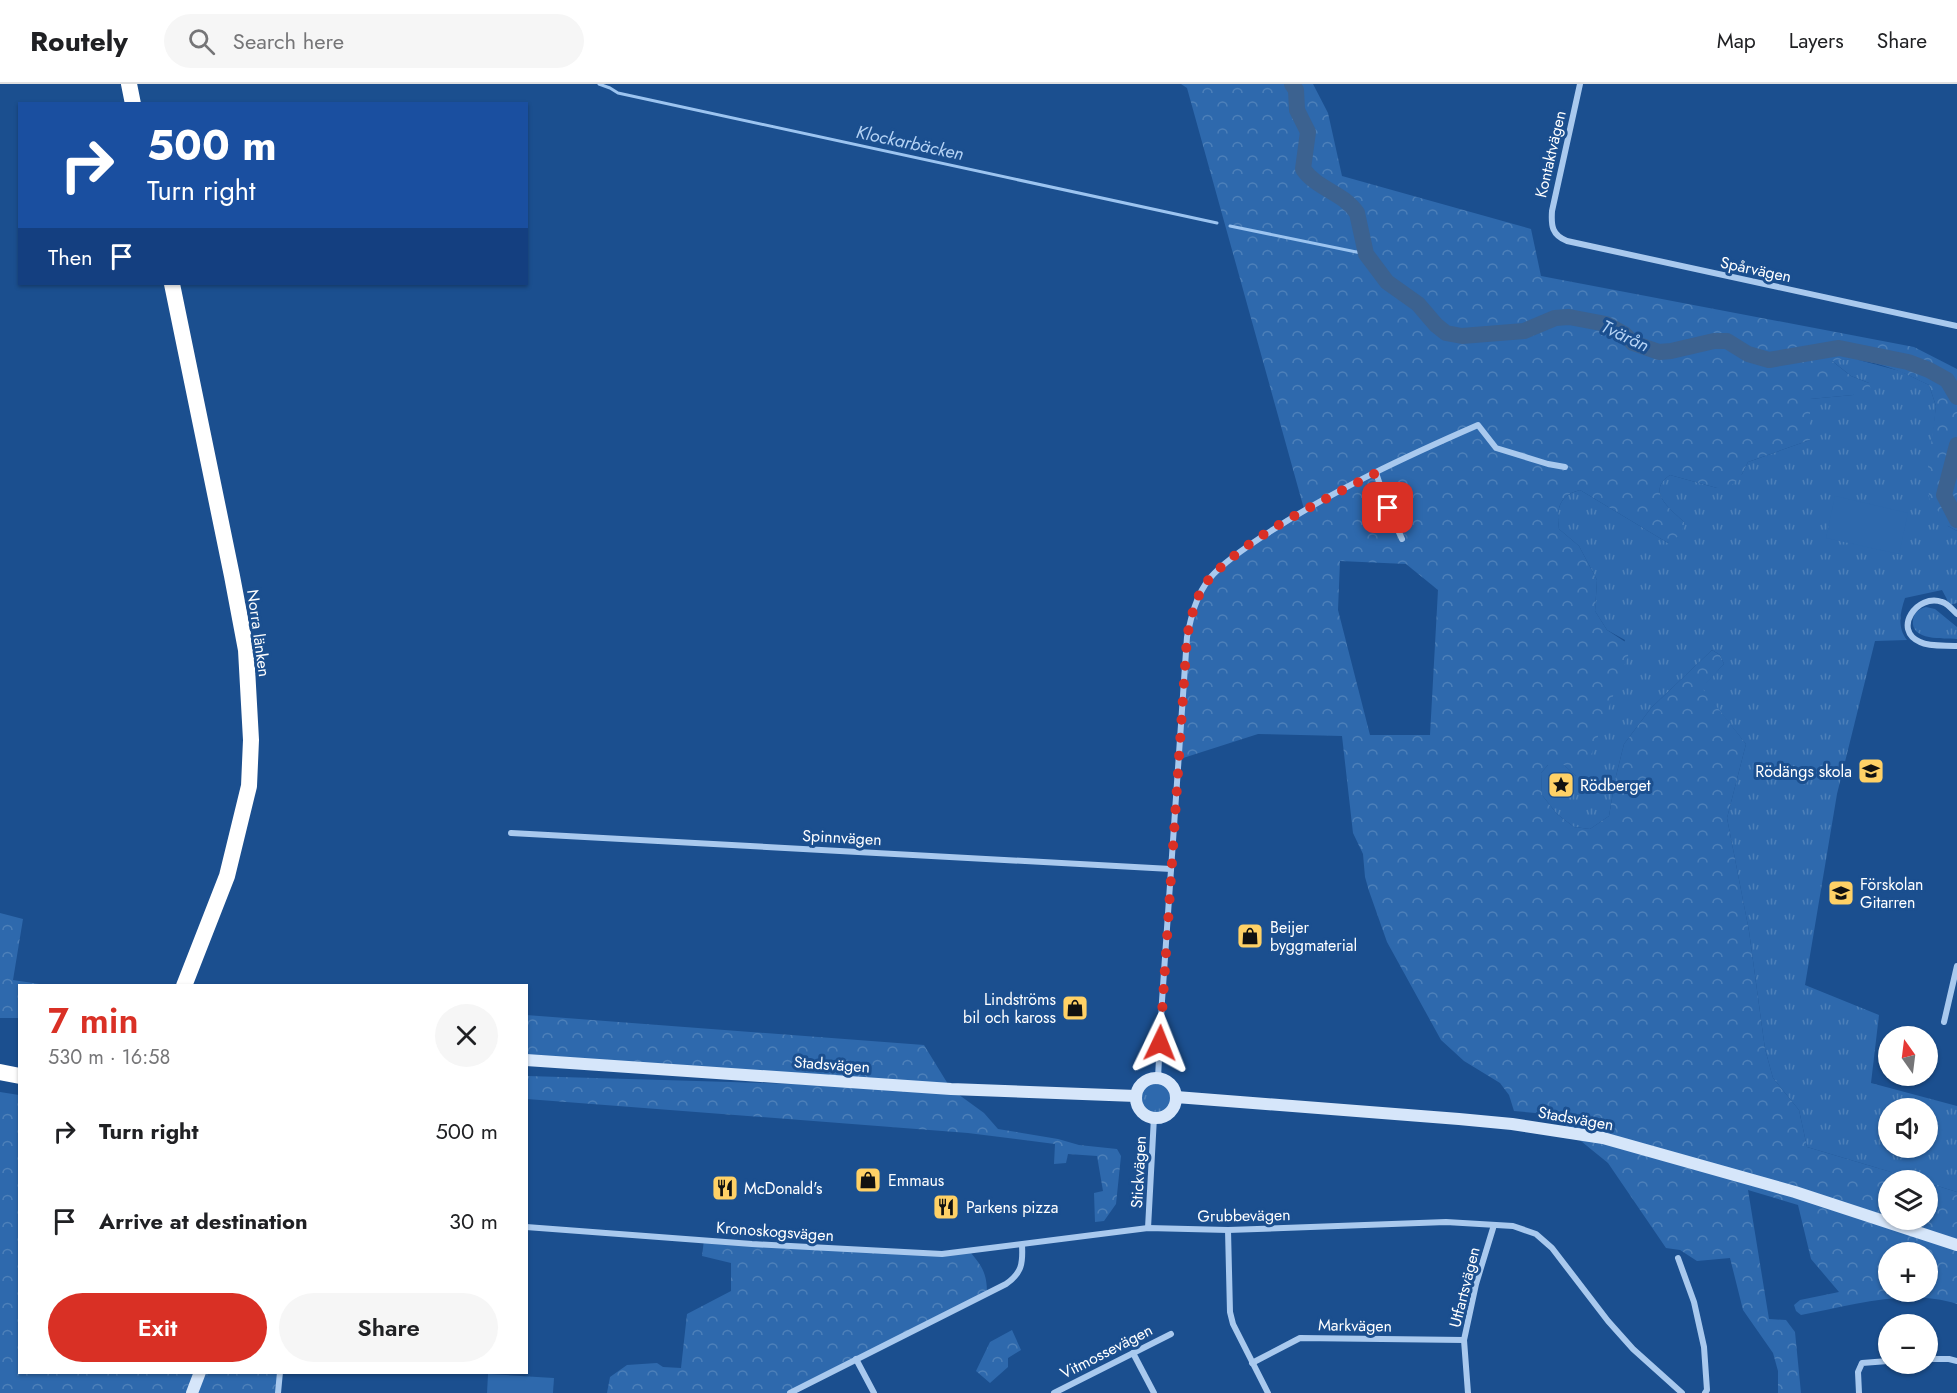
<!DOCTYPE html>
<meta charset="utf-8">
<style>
:root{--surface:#fff;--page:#f6f6f6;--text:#202124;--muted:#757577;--line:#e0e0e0;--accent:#d93025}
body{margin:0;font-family:Jost,sans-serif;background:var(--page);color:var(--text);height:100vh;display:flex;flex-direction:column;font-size:22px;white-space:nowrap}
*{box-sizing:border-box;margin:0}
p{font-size:20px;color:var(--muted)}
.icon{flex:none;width:33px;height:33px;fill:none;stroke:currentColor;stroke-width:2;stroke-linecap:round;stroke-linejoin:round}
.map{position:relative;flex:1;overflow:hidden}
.side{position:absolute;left:18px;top:900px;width:510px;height:390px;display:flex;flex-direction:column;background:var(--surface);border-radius:0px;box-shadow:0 2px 4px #0004}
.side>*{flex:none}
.hud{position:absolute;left:18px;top:18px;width:510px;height:183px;border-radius:0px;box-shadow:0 2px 4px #0004;background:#1a4fa0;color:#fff;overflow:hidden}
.needle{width:39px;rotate:346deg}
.buttons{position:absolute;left:1878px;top:942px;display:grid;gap:12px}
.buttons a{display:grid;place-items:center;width:60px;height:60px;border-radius:50%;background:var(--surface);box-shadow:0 2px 4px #0004;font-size:30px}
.pin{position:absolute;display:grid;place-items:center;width:51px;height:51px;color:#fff;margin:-26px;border-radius:12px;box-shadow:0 3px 9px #0006}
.me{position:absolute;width:66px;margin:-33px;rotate:2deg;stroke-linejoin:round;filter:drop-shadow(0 0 4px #0008)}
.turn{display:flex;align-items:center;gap:21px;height:126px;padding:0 30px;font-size:27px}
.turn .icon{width:78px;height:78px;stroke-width:2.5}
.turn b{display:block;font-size:42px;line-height:51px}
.then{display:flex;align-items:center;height:57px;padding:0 30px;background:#0003;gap:12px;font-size:22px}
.round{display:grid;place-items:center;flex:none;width:63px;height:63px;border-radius:32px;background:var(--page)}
.summary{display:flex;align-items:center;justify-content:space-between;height:102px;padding:0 30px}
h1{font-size:36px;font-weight:600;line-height:45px;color:var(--accent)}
.primary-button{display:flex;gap:12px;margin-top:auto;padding:12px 30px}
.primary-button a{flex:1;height:69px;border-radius:36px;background:var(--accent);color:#fff;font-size:24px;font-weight:600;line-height:69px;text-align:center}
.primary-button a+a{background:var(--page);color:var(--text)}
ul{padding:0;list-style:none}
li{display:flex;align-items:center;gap:18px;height:90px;padding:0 30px}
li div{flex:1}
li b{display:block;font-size:22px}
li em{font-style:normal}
header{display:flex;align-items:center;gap:36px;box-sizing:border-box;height:84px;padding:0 30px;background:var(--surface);border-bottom:2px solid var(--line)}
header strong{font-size:28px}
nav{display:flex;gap:33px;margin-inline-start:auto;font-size:21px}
.search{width:420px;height:54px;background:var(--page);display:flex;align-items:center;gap:15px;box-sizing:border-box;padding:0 21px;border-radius:33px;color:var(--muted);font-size:22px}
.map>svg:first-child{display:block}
.grass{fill:url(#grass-tufts);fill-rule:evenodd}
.forest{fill:url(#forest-crowns);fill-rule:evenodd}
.pitch{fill:#2e69ad}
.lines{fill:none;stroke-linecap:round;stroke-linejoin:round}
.stream{stroke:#9cc4f0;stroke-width:3}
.river{stroke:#3c6290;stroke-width:16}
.street{stroke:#a9c9ee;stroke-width:6}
.secondary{stroke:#d6e6fa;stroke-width:12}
.highway{stroke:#fff;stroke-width:16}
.route{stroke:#d93025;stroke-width:10;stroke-dasharray:0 18}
.labels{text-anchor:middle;stroke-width:6;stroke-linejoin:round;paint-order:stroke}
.street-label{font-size:16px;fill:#fff;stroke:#1b4f8f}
.poi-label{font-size:16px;fill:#fff;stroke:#1b4f8f;text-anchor:start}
.water-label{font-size:18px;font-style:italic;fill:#b5d3f5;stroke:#1b4f8f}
</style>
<header>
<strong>Routely</strong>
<div class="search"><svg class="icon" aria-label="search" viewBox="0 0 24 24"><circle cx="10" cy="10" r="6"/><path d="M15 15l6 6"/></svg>Search here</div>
<nav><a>Map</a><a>Layers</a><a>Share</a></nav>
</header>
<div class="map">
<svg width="1957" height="1309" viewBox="0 0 1957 1309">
<defs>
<pattern id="grass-tufts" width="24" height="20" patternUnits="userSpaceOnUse" patternTransform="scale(1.5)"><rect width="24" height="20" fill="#2e69ad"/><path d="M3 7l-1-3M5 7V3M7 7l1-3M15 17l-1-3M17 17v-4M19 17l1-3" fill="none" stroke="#4d80b9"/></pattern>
<pattern id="forest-crowns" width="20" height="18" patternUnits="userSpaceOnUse" patternTransform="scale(1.5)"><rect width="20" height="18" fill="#2e69ad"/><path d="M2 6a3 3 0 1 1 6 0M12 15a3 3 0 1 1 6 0" fill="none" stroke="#4d80b9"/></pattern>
</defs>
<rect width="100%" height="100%" fill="#1b4f8f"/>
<g class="grass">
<path d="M 1855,275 L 1900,287 L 1929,301 L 1936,322 L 1933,352 L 1948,442 L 1957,447 L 1957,519 L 1950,521 L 1942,506 L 1905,514 C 1900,529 1897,543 1907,556 L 1875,557 L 1837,710 L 1805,901 L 1879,931 L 1871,999 L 1957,1022 L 1957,1108 L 1928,1099 L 1928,1096 L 1918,1096 L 1807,1063 L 1799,1026 L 1773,994 L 1765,965 L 1749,847 L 1727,734 L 1746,660 L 1701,604 L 1724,580 L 1720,571 L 1712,566 L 1651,624 L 1624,660 L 1615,696 L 1609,732 L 1590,745 L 1574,743 L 1557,730 L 1542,711 L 1541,689 L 1548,681 L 1564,681 L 1576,692 L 1625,556 L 1607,546 L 1595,527 L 1597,496 L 1579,462 L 1559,445 C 1556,425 1559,411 1580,406 L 1668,459 L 1685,439 C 1671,425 1645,408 1670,391 L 1717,404 L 1742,390 L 1748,378 L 1810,356 L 1810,315 L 1853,311 L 1869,299 L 1851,292 L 1831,276 ZM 1888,1024 L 1928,1024 L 1928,1064 L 1888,1064 Z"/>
<path d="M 1926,523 L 1935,525 L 1957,543 L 1957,555 C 1944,554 1910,557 1913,536 C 1914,528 1919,525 1926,523 Z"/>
<circle cx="1156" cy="1014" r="16"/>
</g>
<g class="forest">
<path d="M 1181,0 L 1313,0 L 1328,29 L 1342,92 L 1531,145 L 1541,192 L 1914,263 L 1957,285 L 1957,447 L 1948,442 L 1929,414 L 1928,384 L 1936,322 L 1929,301 C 1899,286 1866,271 1832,277 L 1851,292 L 1869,299 L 1871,306 L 1853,311 L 1810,315 L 1810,356 L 1748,378 L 1742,390 L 1730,403 L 1717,404 L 1670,391 C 1645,408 1671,425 1685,439 L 1680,451 L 1668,459 L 1580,406 C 1559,411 1556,425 1559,445 L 1579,462 L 1597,496 L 1595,527 L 1607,546 L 1630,561 L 1629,569 L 1584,690 L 1576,692 L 1564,681 L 1548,681 L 1541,689 L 1542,711 L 1557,730 L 1574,743 L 1590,745 L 1609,732 L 1615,696 L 1624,660 L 1651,624 L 1712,566 L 1720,571 L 1724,580 L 1702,604 L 1746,660 L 1727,734 L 1749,847 L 1765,965 L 1773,994 L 1799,1026 L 1807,1063 L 1918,1096 L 1888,1096 L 1888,1136 L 1928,1136 L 1928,1099 L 1957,1108 L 1957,1220 C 1906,1204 1851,1222 1801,1231 L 1796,1227 L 1794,1221 L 1800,1216 L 1839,1208 L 1811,1175 L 1798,1121 L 1748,1106 L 1769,1235 L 1786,1236 L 1795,1248 L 1801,1309 L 1778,1309 L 1778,1287 L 1773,1269 L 1743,1226 L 1730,1174 L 1697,1177 L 1680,1166 L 1666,1164 L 1608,1079 L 1571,1049 L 1558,1031 L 1514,1027 L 1509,1011 L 1500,999 L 1464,977 L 1441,956 L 1387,858 L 1369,807 L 1365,793 L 1363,770 L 1353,749 L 1342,652 L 1258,650 L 1180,675 L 1187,553 L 1193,525 L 1209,495 L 1249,462 L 1304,425 L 1187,4 ZM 1340,477 L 1406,480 L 1438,506 L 1430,651 L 1370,651 L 1338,526 ZM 1888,1168 L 1928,1168 L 1928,1208 L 1888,1208 Z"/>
<polygon points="0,829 23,835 13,896 46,901 20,902 19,934 0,934"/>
<polygon points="526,931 924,961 951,1005 984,1029 998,1045 1058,1055 1079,1061 1117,1065 1121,1072 1116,1120 1104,1137 1095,1138 1094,1109 1103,1107 1097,1072 1068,1070 1066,1079 1054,1080 1055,1060 968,1049 527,1015 527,992 927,1004 527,976"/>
<polygon points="0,1008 19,1011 20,1288 280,1289 278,1309 0,1309"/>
<path d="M 704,1156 L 916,1169 L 969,1167 C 982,1181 987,1190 987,1209 L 787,1309 L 607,1309 L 610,1293 L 627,1281 L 657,1279 L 663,1283 L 681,1284 L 687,1230 L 731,1207 L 731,1179 L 702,1172 Z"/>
<polygon points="1012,1246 1021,1266 1008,1274 1008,1283 990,1299 976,1287 990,1258"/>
</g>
<g class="pitch">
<polygon points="1835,412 1908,429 1899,470 1826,454"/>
<polygon points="488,1290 554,1294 553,1309 487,1309"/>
</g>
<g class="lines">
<g class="stream">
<polyline points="599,0 610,4 618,9 1217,139"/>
<polyline points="1230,142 1366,170"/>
</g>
<g class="river">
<path d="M 1292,0 L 1296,6 L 1297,26 L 1308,48 L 1303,85 C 1318,106 1343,108 1357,129 L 1366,170 L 1387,198 L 1418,220 L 1436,241 L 1446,249 L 1462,252 L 1524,247 L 1555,234 L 1569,233 L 1606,240 L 1624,250 L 1633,259 L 1659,268 L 1671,267 L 1714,257 L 1727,257 L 1748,270 L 1769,276 L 1839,264 L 1908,278 L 1929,286 L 1947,296 L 1957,313"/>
<polyline points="1957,361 1944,411 1957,436"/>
</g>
<g class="street">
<path d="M 1580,0 L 1552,127 C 1551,142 1552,151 1567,157 L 1957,242"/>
<polyline points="1376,389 1388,424 1402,455"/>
<path d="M 1957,530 C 1953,526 1947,519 1942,518 C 1917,509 1892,546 1920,558 C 1930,563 1946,561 1957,562"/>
<polyline points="511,749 1171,785"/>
<polyline points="1944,938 1957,882"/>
<path d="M 1158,994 L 1162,917 L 1187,553 C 1191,533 1196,511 1210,494 C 1224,477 1252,459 1271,447 C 1336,405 1407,372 1478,341 L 1496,364 L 1548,380 L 1565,383"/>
<polyline points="526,1143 752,1160 942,1170 1148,1144 1228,1146 1446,1138 1513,1142 1536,1150 1552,1164 1608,1237 1633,1265 1682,1309"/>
<polyline points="1148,1144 1154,1033"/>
<polyline points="1228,1146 1230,1228 1233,1240 1268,1309"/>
<polyline points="1678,1174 1694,1218 1704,1263 1707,1306 1705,1309"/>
<polyline points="1133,1269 1154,1309"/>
<polyline points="856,1275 874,1309"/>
<polyline points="1928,1275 1949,1275 1957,1277"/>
<polyline points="1252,1279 1300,1254 1464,1256"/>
<polyline points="278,1309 280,1288"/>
<path d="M 790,1309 L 1006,1200 C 1022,1189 1023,1179 1022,1161"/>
<polyline points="1054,1309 1171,1250"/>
<polyline points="1468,1309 1464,1256 1476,1200 1494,1141"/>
<polyline points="1859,1309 1858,1288 1862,1279 1888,1277"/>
</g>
<g class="secondary">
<polyline points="526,976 951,1005 1136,1012"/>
<circle cx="1156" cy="1014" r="20"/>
<polyline points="1176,1013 1459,1035 1512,1040 1603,1054 1795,1108 1957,1161"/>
<polyline points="192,1309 200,1288"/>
</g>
<g class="highway">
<polyline points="129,0 133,20"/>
<polyline points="172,200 232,492 246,566 251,656 249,702 227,792 184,902"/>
<polyline points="0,988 20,992"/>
</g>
</g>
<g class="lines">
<path class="route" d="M 1160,959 L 1187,553 C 1191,533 1196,509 1211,493 C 1253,449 1322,417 1376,389 L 1388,424"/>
</g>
<defs>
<symbol id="school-square" viewBox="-11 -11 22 22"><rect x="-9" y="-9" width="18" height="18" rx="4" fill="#ffd166" stroke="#1b4f8f"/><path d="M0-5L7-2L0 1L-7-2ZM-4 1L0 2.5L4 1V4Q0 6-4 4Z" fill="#111"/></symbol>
<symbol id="sight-square" viewBox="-11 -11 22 22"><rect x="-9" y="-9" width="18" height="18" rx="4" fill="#ffd166" stroke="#1b4f8f"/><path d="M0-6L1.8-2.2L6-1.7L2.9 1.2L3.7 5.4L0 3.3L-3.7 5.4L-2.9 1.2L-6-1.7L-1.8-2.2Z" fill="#111"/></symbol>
<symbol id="shop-square" viewBox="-11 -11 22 22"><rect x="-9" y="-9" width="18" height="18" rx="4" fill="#ffd166" stroke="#1b4f8f"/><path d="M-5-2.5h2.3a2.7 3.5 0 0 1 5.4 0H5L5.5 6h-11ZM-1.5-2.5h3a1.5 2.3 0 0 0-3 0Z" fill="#111"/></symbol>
<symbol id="restaurant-square" viewBox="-11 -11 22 22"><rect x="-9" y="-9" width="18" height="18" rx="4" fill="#ffd166" stroke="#1b4f8f"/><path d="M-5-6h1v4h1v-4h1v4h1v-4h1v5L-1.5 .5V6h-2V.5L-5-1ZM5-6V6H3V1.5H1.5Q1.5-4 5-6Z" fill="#111"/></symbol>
</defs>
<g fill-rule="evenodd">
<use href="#school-square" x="1856" y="672" width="30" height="30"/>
<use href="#sight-square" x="1546" y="686" width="30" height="30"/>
<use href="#school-square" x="1826" y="794" width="30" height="30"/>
<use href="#shop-square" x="1235" y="837" width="30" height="30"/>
<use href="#shop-square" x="1060" y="909" width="30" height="30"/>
<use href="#shop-square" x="853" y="1081" width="30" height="30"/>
<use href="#restaurant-square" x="710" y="1089" width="30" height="30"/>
<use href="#restaurant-square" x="931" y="1108" width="30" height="30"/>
</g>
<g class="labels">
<g class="street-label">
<text transform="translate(1550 70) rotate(-77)" y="6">Kontaktvägen</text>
<text transform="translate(1756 185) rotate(12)" y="6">Spårvägen</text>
<text transform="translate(259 549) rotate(82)" y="6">Norra länken</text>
<text transform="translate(842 753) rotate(3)" y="6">Spinnvägen</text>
<text transform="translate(832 980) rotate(4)" y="6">Stadsvägen</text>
<text transform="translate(1576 1034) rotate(10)" y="6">Stadsvägen</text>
<text transform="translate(1138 1088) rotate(-87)" y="6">Stickvägen</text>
<text transform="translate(1244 1131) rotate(-1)" y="6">Grubbevägen</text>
<text transform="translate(775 1147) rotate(4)" y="6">Kronoskogsvägen</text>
<text transform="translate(1464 1203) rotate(-76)" y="6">Utfartsvägen</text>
<text transform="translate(1355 1241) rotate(1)" y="6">Markvägen</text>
<text transform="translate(1106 1267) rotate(-27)" y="6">Vitmossevägen</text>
</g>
<g class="poi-label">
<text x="1852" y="693" text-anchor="end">Rödängs skola</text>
<text x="1580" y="707">Rödberget</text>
<text x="1860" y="806">Förskolan<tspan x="1860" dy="18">Gitarren</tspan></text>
<text x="1270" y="849">Beijer<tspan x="1270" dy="18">byggmaterial</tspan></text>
<text x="1056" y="921" text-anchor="end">Lindströms<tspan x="1056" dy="18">bil och kaross</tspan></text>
<text x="888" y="1102">Emmaus</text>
<text x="744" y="1110">McDonald's</text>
<text x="966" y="1129">Parkens pizza</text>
</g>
<g class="water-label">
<text transform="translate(910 59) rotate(12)" y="6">Klockarbäcken</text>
<text transform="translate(1625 252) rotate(25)" y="6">Tvärån</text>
</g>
</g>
</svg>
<div class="buttons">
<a><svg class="needle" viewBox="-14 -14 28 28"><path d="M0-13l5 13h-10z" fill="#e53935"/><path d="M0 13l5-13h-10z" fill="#757577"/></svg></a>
<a><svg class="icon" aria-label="sound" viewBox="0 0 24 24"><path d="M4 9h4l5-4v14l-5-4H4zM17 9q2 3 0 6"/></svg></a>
<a><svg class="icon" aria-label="layers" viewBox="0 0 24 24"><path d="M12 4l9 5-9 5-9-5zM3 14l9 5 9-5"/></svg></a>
<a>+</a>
<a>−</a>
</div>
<div class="pin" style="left:1388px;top:424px;background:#d93025"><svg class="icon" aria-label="arrive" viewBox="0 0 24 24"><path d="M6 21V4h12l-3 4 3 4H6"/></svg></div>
<svg class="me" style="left:1160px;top:959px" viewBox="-20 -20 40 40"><path d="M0-17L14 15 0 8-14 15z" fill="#d93025" stroke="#fff" stroke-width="4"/></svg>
<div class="hud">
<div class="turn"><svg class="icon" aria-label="right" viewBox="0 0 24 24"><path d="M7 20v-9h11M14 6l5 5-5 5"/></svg><div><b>500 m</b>Turn right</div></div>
<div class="then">Then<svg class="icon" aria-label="arrive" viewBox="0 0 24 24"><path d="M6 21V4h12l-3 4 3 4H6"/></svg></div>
</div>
<section class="side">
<div class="summary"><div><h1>7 min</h1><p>530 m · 16:58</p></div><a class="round"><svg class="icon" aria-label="close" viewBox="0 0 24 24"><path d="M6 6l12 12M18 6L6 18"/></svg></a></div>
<ul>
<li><svg class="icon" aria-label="right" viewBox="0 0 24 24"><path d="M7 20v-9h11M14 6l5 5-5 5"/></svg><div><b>Turn right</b></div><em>500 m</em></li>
<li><svg class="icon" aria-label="arrive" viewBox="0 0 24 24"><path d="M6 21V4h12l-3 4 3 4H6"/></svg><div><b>Arrive at destination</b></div><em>30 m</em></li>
</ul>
<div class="primary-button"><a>Exit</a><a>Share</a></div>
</section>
</div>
